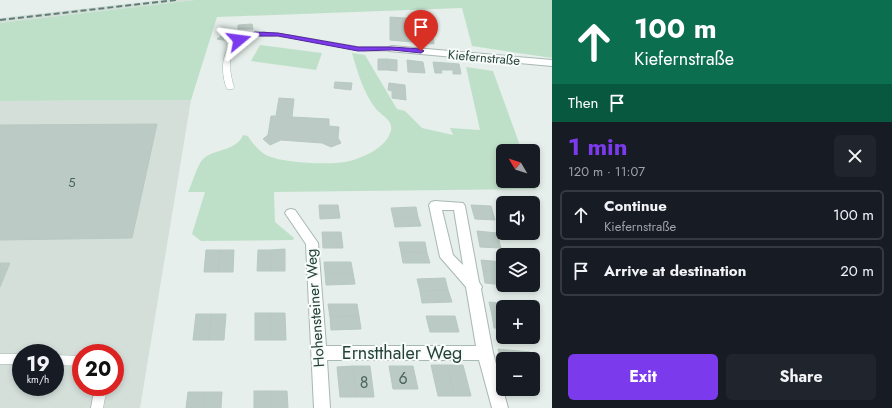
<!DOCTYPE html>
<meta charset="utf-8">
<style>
:root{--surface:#171b24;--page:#20242c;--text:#f1f3f6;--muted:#9ea1a6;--line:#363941;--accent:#7c3aed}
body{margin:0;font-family:Jost,sans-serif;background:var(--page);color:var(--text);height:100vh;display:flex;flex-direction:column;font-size:15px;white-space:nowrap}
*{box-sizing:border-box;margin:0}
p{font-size:13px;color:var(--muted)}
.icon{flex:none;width:22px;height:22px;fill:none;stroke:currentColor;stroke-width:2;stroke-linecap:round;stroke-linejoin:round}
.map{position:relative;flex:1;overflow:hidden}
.drawer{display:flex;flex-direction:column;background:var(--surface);width:340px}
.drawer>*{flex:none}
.hud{background:#0b6e4f;color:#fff;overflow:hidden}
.needle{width:26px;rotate:309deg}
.controls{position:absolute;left:496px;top:144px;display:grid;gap:8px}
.controls a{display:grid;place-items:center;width:44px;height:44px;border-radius:6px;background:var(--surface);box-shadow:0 2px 6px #0003;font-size:20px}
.speed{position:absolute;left:12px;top:344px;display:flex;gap:8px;font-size:20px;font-weight:700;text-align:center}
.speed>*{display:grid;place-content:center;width:52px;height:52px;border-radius:50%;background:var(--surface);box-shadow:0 2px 6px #0003;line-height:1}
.speed small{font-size:10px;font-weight:400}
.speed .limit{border:6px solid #d22;background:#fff;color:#111}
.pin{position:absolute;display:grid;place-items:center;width:34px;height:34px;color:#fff;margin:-41px -17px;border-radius:50% 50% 50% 0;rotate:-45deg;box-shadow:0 0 4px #0007}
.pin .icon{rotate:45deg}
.me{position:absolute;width:44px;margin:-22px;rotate:74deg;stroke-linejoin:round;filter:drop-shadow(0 0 3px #0008)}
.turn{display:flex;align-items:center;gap:14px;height:84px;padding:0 16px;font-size:18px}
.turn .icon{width:52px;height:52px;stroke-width:2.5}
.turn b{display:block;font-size:28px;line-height:34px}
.then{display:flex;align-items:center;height:38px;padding:0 16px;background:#0003;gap:8px;font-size:15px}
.round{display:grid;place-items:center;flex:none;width:42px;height:42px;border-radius:6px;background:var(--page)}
.overview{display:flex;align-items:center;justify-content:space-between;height:68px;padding:0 16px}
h1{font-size:24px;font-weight:700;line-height:30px;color:var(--accent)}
.button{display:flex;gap:8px;margin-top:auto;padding:8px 16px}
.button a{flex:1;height:46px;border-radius:6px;background:var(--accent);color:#fff;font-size:16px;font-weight:700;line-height:46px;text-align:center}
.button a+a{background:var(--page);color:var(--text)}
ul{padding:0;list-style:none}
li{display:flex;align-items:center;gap:12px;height:50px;margin:0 8px 6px;padding:0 8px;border:2px solid var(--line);border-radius:6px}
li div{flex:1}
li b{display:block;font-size:15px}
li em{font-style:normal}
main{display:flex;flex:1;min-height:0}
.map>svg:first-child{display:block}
.built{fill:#d4dfda;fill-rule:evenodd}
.green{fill:#bfe0c8}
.building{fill:#bbcac4;stroke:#b8c9c2}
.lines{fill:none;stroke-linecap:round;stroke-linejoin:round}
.service-casing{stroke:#a8b8b2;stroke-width:1}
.minor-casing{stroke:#a8b8b2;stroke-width:2}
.service{fill:#fff;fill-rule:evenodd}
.minor{fill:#fff;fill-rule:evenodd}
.rail{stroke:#5f7d75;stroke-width:2;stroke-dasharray:6 3;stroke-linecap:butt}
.route{fill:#7c3aed;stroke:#51269a}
.labels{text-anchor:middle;stroke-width:4;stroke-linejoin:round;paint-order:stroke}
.far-street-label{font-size:13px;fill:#24423a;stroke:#f7fbf9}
.number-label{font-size:13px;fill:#4a645c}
.street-label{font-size:15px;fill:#24423a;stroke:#f7fbf9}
.near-number-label{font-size:16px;fill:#4a645c}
.near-street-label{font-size:18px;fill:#24423a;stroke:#f7fbf9}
</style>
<main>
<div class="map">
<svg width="552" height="408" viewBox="0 0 552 408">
<rect width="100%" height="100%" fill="#e6efeb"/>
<g class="built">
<polygon points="161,0 195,0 0,23 0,18"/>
<path d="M 191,100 L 140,408 L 0,408 L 0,101 ZM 21,353 L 55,353 L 55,387 L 21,387 ZM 81,353 L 115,353 L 115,387 L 81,387 Z"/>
</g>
<g class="green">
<polygon points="195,0 552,0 552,58 472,46 462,8 217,17 191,100 0,101 0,23"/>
<polygon points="260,45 322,53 316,70 251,61"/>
<path d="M 352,53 L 365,55 L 397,109 L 405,111 L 422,128 L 453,135 L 450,128 L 480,130 L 466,67 L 493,71 L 522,151 L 503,151 L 503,181 L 533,181 L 536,189 L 274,192 L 275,222 L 294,238 L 293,240 L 201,241 L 192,234 L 205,192 L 188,192 C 192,184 197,165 203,159 C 213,149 237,151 243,135 L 248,136 C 252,143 259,151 266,155 C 281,163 328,165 345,162 C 361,159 387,148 391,130 C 393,120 381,115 376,109 C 363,92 358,73 352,53 Z"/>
</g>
<g class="building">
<polygon points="390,17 406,18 406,29 433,32 434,44 390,40"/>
<polygon points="252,24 253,29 238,29 238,25"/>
<polygon points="224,34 234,36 230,41 217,39"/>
<polygon points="378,59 387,59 388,70 378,70"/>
<polygon points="387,59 397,60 397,71 388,70"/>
<polygon points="407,60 423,62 425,73 408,72"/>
<polygon points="433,62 446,63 447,70 441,70 442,73 435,73"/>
<polygon points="446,63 459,64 461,74 453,74 453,70 447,70"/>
<polygon points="335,82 352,83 351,90 334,88"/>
<polygon points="389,83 405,85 406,100 392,98 392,91 388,90"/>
<polygon points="279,98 294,99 292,117 329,119 329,126 339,127 338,138 341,143 331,147 322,143 281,140 270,145 263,139 268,135 271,116 276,116"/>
<polygon points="157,124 132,238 0,240 0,125"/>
<polygon points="319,205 338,205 340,218 320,219"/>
<polygon points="471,205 491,206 495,220 475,219"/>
<polygon points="416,207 418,217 393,217 391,208"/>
<polygon points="393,217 418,217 421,226 395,227"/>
<polygon points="477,231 497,233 501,248 480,247"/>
<polygon points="322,232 341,232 343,248 323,248"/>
<polygon points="399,242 425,242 427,253 401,252"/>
<polygon points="285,249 285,271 271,271 271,250"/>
<polygon points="206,250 220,250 218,272 204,272"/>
<polygon points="220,250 234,250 233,272 218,272"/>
<polygon points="258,250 271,250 271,271 257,271"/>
<polygon points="401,252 427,253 430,263 403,263"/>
<polygon points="481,260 503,262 503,273 483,271"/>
<polygon points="324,262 351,262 353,273 325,273"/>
<polygon points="0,263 10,263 0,287"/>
<polygon points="483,271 503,273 503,285 485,283"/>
<polygon points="325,273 353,273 355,284 326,285"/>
<polygon points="445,278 448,290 420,291 417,279"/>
<polygon points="448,290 452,302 422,303 420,291"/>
<polygon points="489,302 519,305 520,307 503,307 503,316 492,315"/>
<polygon points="328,304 357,304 359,316 330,317"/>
<rect x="255" y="313" width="15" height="27"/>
<polygon points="270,313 285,313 286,340 270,340"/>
<polygon points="196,314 211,314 209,340 193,340"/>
<polygon points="211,314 226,314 224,340 209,340"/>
<polygon points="492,315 503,316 503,329 494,328"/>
<polygon points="359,316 361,329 331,330 330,317"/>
<polygon points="426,316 455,316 459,332 430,332"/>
<polygon points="498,349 530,352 532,359 503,359 503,364 501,364"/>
<polygon points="431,365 447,365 455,396 438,396"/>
<polygon points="447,365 463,365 471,396 455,396"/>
<polygon points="353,366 357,397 340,397 337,367"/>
<polygon points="353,366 370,366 374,397 357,397"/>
<polygon points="389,366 413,366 418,389 393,389"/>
<rect x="254" y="391" width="17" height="17"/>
<polygon points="271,391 287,391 288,408 271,408"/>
<polygon points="188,392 205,392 203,408 186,408"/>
<polygon points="205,392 222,392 221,408 203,408"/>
</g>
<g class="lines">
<defs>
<g id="service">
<path d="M 264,32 L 290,35 L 360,47 L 392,47 L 395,49 L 392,51 C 380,51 367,52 355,50 C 329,46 266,28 243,40 C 226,50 229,71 234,87 L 233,89 L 227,89 C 220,72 221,47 239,37 C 247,34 256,33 264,32 Z"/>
<rect x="0" y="354" width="21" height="10"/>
<polygon points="55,355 81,356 81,366 55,365"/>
<polygon points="95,387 107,387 103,408 91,408"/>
</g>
<g id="minor">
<polygon points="392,46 552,60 552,66 389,51 388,49 389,47"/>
<path d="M 435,201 L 463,203 L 465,206 L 479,282 L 482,287 L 481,289 L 493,353 L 508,408 L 492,408 L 479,360 L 327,360 L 330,408 L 314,408 L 306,244 L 285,213 L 287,210 L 291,209 L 295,210 L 318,243 L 326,346 L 476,346 L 466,287 L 440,257 L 429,205 L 431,202 ZM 442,210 L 454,210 L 463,265 L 453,255 Z"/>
</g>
</defs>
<use href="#service" class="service-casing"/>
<use href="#minor" class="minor-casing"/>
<use href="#service" class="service"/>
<use href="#minor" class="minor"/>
<polyline class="rail" points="0,20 176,0"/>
</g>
<polygon class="route" points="255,32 278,33 358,47 392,47 421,49 424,51 421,53 392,50 358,51 278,36 255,36 239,41 236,40"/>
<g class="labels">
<g class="far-street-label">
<text transform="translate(484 57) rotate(5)" y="5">Kiefernstraße</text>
</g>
<g class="number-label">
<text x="72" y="187">5</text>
</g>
<g class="street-label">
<text transform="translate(315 308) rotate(-94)" y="5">Hohensteiner Weg</text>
</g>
<g class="near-number-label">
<text x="403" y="384">6</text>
<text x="364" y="388">8</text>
</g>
<g class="near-street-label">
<text x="402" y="359">Ernstthaler Weg</text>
</g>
</g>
</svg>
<div class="controls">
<a><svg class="needle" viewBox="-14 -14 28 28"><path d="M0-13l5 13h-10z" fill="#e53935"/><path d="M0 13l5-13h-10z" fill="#9ea1a6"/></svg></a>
<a><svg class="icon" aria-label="sound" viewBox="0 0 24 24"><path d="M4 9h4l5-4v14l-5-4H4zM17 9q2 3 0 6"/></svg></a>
<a><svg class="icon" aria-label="layers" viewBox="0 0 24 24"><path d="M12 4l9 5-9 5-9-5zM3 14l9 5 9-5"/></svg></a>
<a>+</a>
<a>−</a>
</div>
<div class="speed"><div>19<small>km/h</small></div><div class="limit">20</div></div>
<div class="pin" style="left:421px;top:51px;background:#d93025"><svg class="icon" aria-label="arrive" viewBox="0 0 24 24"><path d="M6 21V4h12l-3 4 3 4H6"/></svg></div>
<svg class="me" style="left:239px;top:40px" viewBox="-20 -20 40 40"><path d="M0-17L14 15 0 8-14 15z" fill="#7c3aed" stroke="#fff" stroke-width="4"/></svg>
</div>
<section class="drawer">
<div class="hud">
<div class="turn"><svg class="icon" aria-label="ahead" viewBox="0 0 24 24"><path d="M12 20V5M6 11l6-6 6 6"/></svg><div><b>100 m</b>Kiefernstraße</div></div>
<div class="then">Then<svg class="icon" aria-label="arrive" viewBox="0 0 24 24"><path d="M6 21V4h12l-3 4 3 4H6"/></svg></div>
</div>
<div class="overview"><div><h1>1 min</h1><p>120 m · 11:07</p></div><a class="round"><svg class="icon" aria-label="close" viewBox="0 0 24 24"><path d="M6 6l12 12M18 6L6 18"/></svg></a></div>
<ul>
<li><svg class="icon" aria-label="ahead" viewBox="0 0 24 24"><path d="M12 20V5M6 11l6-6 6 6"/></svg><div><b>Continue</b><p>Kiefernstraße</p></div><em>100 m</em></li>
<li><svg class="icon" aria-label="arrive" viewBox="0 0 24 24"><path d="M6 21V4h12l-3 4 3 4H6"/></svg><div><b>Arrive at destination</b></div><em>20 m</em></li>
</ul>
<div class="button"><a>Exit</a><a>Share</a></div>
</section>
</main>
